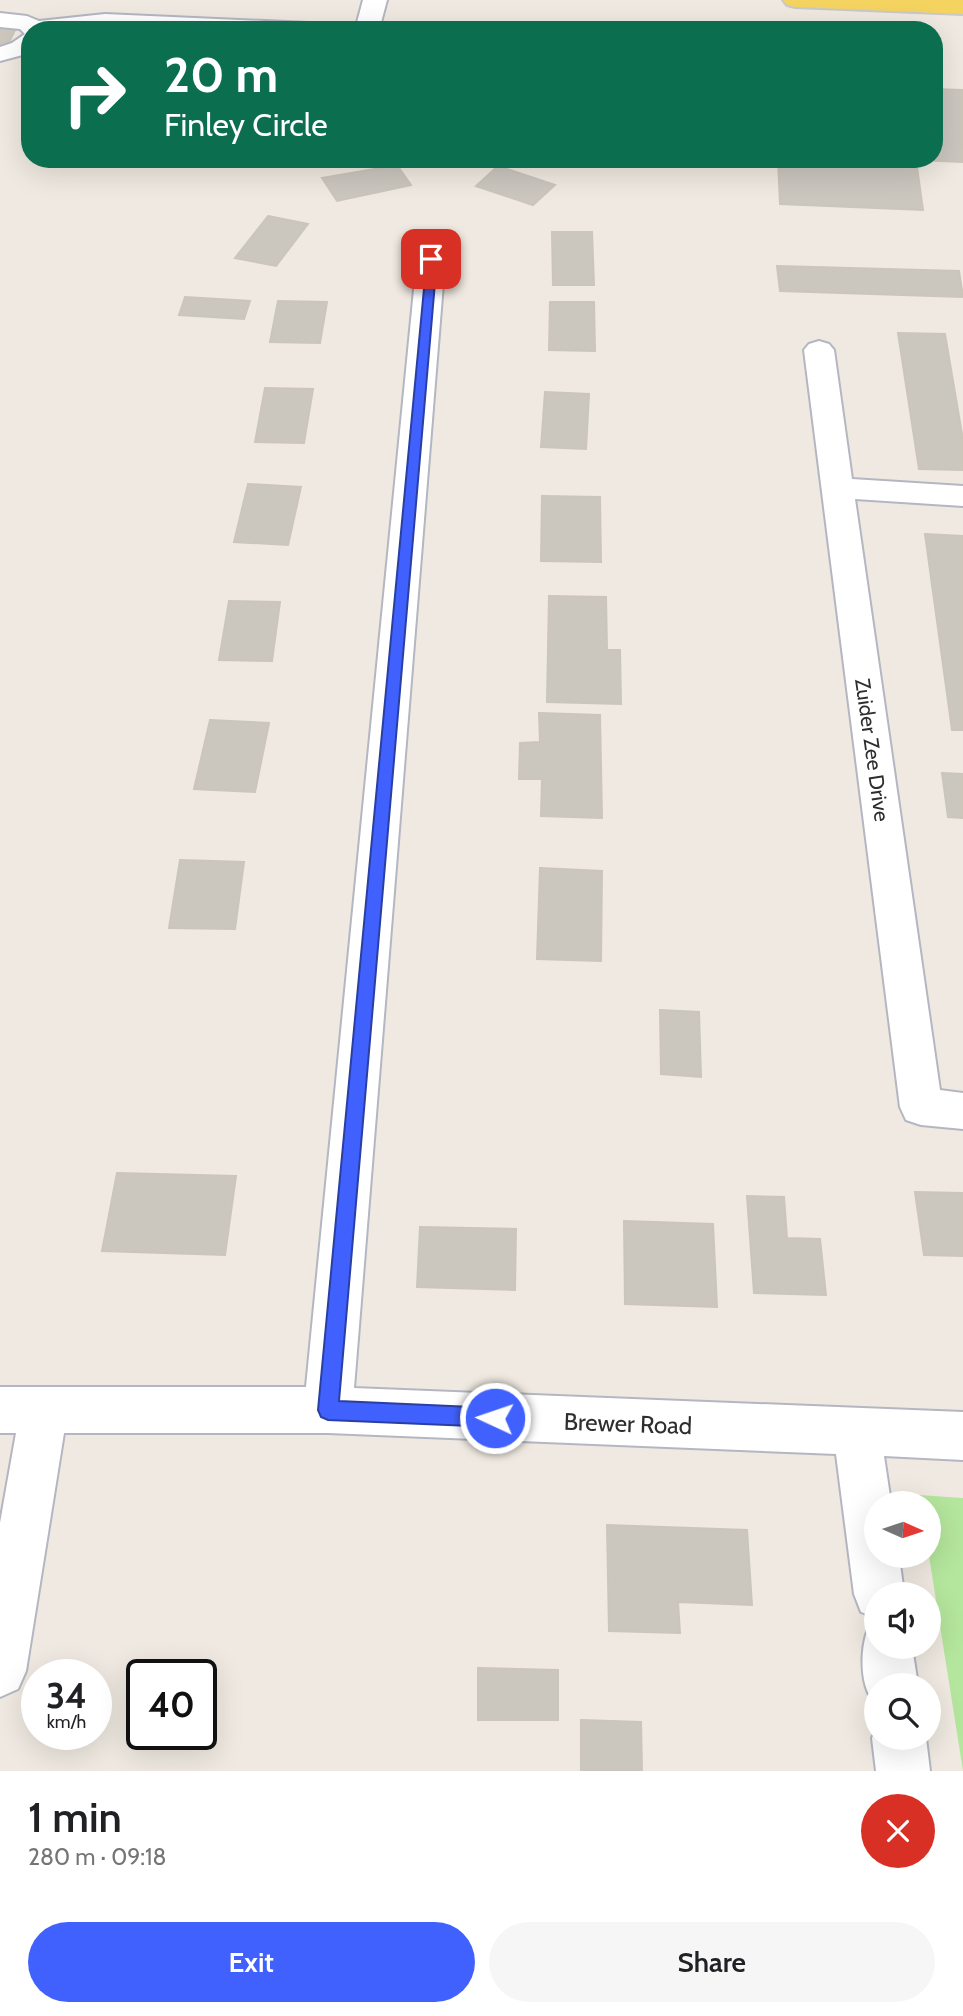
<!DOCTYPE html>
<meta charset="utf-8">
<style>
:root{--surface:#fff;--page:#f6f6f6;--text:#202124;--muted:#757577;--accent:#4061fd}
body{margin:0;font-family:Cabin,sans-serif;background:var(--page);color:var(--text);height:100vh;display:flex;flex-direction:column;font-size:26px;white-space:nowrap}
*{box-sizing:border-box;margin:0}
p{font-size:23px;color:var(--muted)}
.icon{flex:none;width:38px;height:38px;fill:none;stroke:currentColor;stroke-width:2;stroke-linecap:round;stroke-linejoin:round}
.map{position:relative;height:1771px;overflow:hidden}
.drawer{display:flex;flex-direction:column;background:var(--surface);flex:1}
.drawer>*{flex:none}
.banner{position:absolute;left:21px;top:21px;width:922px;height:147px;border-radius:28px;box-shadow:0 7px 28px #0002;background:#0b6e4f;color:#fff;overflow:hidden}
.needle{width:46px;rotate:93deg}
.tools{position:absolute;left:864px;top:1491px;display:grid;gap:14px}
.tools a{display:grid;place-items:center;width:77px;height:77px;border-radius:50%;background:var(--surface);box-shadow:0 7px 28px #0002;font-size:35px}
.speed{position:absolute;left:21px;top:1659px;display:flex;gap:14px;font-size:35px;font-weight:700;text-align:center}
.speed>*{display:grid;place-content:center;width:91px;height:91px;border-radius:50%;background:var(--surface);box-shadow:0 7px 28px #0002;line-height:1}
.speed small{font-size:18px;font-weight:400}
.speed .limit{border:4px solid #111;border-radius:10px;background:#fff;color:#111}
.pin{position:absolute;display:grid;place-items:center;width:60px;height:60px;color:#fff;margin:-30px;border-radius:14px;box-shadow:0 4px 10px #0006}
.me{position:absolute;width:77px;margin:-38px;rotate:273deg;stroke-linejoin:round;filter:drop-shadow(0 0 5px #0008)}
.turn{display:flex;align-items:center;gap:24px;height:147px;padding:0 28px;font-size:32px}
.turn .icon{width:91px;height:91px;stroke-width:2.5}
.turn b{display:block;font-size:49px;line-height:60px}
.round{display:grid;place-items:center;flex:none;width:74px;height:74px;border-radius:37px;background:var(--page)}
.summary{display:flex;align-items:center;justify-content:space-between;height:119px;padding:0 28px}
h1{font-size:42px;font-weight:600;line-height:52px}
.primary-button{display:flex;gap:14px;margin-top:auto;padding:14px 28px}
.primary-button a{flex:1;height:80px;border-radius:42px;background:var(--accent);color:#fff;font-size:28px;font-weight:600;line-height:80px;text-align:center}
.primary-button a+a{background:var(--page);color:var(--text)}
.map>svg:first-child{display:block}
.green{fill:#b5e69d}
.building{fill:#cbc7bf;stroke:#cbc5ba;stroke-width:2}
.lines{fill:none;stroke-linecap:round;stroke-linejoin:round}
.minor-casing{stroke:#b4b7c1;stroke-width:4}
.major-casing{stroke:#c9c9c9;stroke-width:4}
.minor{fill:#fff;fill-rule:evenodd}
.major{fill:#f4d361;fill-rule:evenodd}
.route{fill:#4061fd;stroke:#2a3fa4;stroke-width:2}
.labels{text-anchor:middle;stroke-width:5;stroke-linejoin:round;paint-order:stroke}
.street-label{font-size:21px;fill:#2e2e2e;stroke:#fff}
.near-street-label{font-size:24px;fill:#2e2e2e;stroke:#fff}
</style>
<div class="map">
<svg width="963" height="1771" viewBox="0 0 963 1771">
<rect width="100%" height="100%" fill="#efe9e1"/>
<polygon class="green" points="919,1495 963,1498 963,1771 929,1556 929,1503 921,1503"/>
<g class="building">
<polygon points="0,27 16,28 5,51 0,51"/>
<polygon points="934,89 963,90 963,162 916,160 923,210 780,204 778,159 934,159"/>
<polygon points="397,165 411,185 337,201 322,178"/>
<polygon points="498,166 555,185 533,205 476,186"/>
<polygon points="268,216 308,224 276,266 235,258"/>
<polygon points="552,232 592,232 594,285 553,285"/>
<polygon points="777,266 959,271 963,297 780,291"/>
<polygon points="185,297 250,301 244,319 179,315"/>
<polygon points="278,301 327,302 320,343 270,342"/>
<polygon points="550,302 594,302 595,351 549,350"/>
<polygon points="898,333 945,334 963,440 963,470 919,469"/>
<polygon points="265,388 313,389 304,443 255,442"/>
<polygon points="545,392 589,394 586,449 541,447"/>
<polygon points="248,484 301,487 288,545 234,542"/>
<polygon points="542,496 600,497 601,562 541,561"/>
<polygon points="925,534 963,536 963,730 952,730"/>
<polygon points="549,596 606,597 607,650 620,650 621,704 547,702"/>
<polygon points="229,601 280,602 272,661 219,660"/>
<polygon points="539,713 600,715 602,818 541,816 542,779 519,779 520,743 540,742"/>
<polygon points="210,720 269,723 255,792 194,789"/>
<polygon points="942,773 963,774 963,818 948,817"/>
<polygon points="180,860 244,862 235,929 169,928"/>
<polygon points="540,868 602,871 601,961 537,959"/>
<polygon points="660,1010 699,1012 701,1077 661,1074"/>
<polygon points="117,1173 236,1176 225,1255 102,1251"/>
<polygon points="915,1192 963,1193 963,1256 924,1255"/>
<polygon points="747,1196 784,1197 787,1238 820,1239 826,1295 754,1293"/>
<polygon points="624,1221 713,1224 717,1307 625,1304"/>
<polygon points="420,1227 516,1229 515,1290 417,1287"/>
<polygon points="607,1525 747,1530 752,1605 678,1602 680,1633 609,1631"/>
<polygon points="478,1668 558,1670 558,1720 478,1720"/>
<polygon points="581,1720 641,1722 642,1771 581,1771"/>
</g>
<g class="lines">
<defs>
<g id="minor">
<polygon points="363,0 387,0 379,30 355,30"/>
<polygon points="0,13 27,16 39,21 105,14 309,23 321,30 30,30 30,53 0,61 0,47 12,43 25,34 20,29 0,27"/>
<polygon points="431,251 441,253 445,259 354,1388 963,1412 963,1460 884,1456 891,1503 877,1503 877,1556 899,1556 904,1594 877,1594 877,1618 861,1612 854,1594 836,1454 328,1433 64,1433 26,1671 18,1689 0,1697 0,1523 16,1433 0,1433 0,1387 306,1387 417,259 421,253"/>
<polygon points="819,341 829,344 834,350 852,479 963,486 963,506 855,499 940,1090 963,1093 963,1129 921,1125 906,1120 900,1107 804,350 809,344"/>
<path d="M 877,1625 L 877,1647 L 912,1647 L 918,1685 L 877,1685 L 877,1705 C 859,1690 860,1649 868,1629 Z"/>
<polygon points="877,1727 877,1738 926,1738 930,1771 876,1771 872,1738"/>
</g>
<polygon id="major" points="783,0 963,0 963,14 795,7 787,5"/>
</defs>
<use href="#minor" class="minor-casing"/>
<use href="#major" class="major-casing"/>
<use href="#minor" class="minor"/>
<use href="#major" class="major"/>
</g>
<polygon class="route" points="427,257 437,259 339,1401 495,1408 502,1411 505,1418 502,1424 495,1427 328,1420 321,1417 318,1410"/>
<g class="labels">
<g class="street-label">
<text transform="translate(872 750) rotate(82)" y="7">Zuider Zee Drive</text>
</g>
<g class="near-street-label">
<text transform="translate(628 1424) rotate(2)" y="8">Brewer Road</text>
</g>
</g>
</svg>
<div class="tools">
<a><svg class="needle" viewBox="-14 -14 28 28"><path d="M0-13l5 13h-10z" fill="#e53935"/><path d="M0 13l5-13h-10z" fill="#757577"/></svg></a>
<a><svg class="icon" aria-label="sound" viewBox="0 0 24 24"><path d="M4 9h4l5-4v14l-5-4H4zM17 9q2 3 0 6"/></svg></a>
<a><svg class="icon" aria-label="search" viewBox="0 0 24 24"><circle cx="10" cy="10" r="6"/><path d="M15 15l6 6"/></svg></a>
</div>
<div class="speed"><div>34<small>km/h</small></div><div class="limit">40</div></div>
<div class="pin" style="left:431px;top:259px;background:#d93025"><svg class="icon" aria-label="arrive" viewBox="0 0 24 24"><path d="M6 21V4h12l-3 4 3 4H6"/></svg></div>
<svg class="me" style="left:495px;top:1418px" viewBox="-20 -20 40 40"><circle r="17" fill="#4061fd" stroke="#fff" stroke-width="3"/><path d="M0-11L8 9 0 5-8 9z" fill="#fff"/></svg>
<div class="banner">
<div class="turn"><svg class="icon" aria-label="right" viewBox="0 0 24 24"><path d="M7 20v-9h11M14 6l5 5-5 5"/></svg><div><b>20 m</b>Finley Circle</div></div>
</div>
</div>
<section class="drawer">
<div class="summary"><div><h1>1 min</h1><p>280 m · 09:18</p></div><a class="round" style="background:#d93025;color:#fff"><svg class="icon" aria-label="close" viewBox="0 0 24 24"><path d="M6 6l12 12M18 6L6 18"/></svg></a></div>
<div class="primary-button"><a>Exit</a><a>Share</a></div>
</section>
